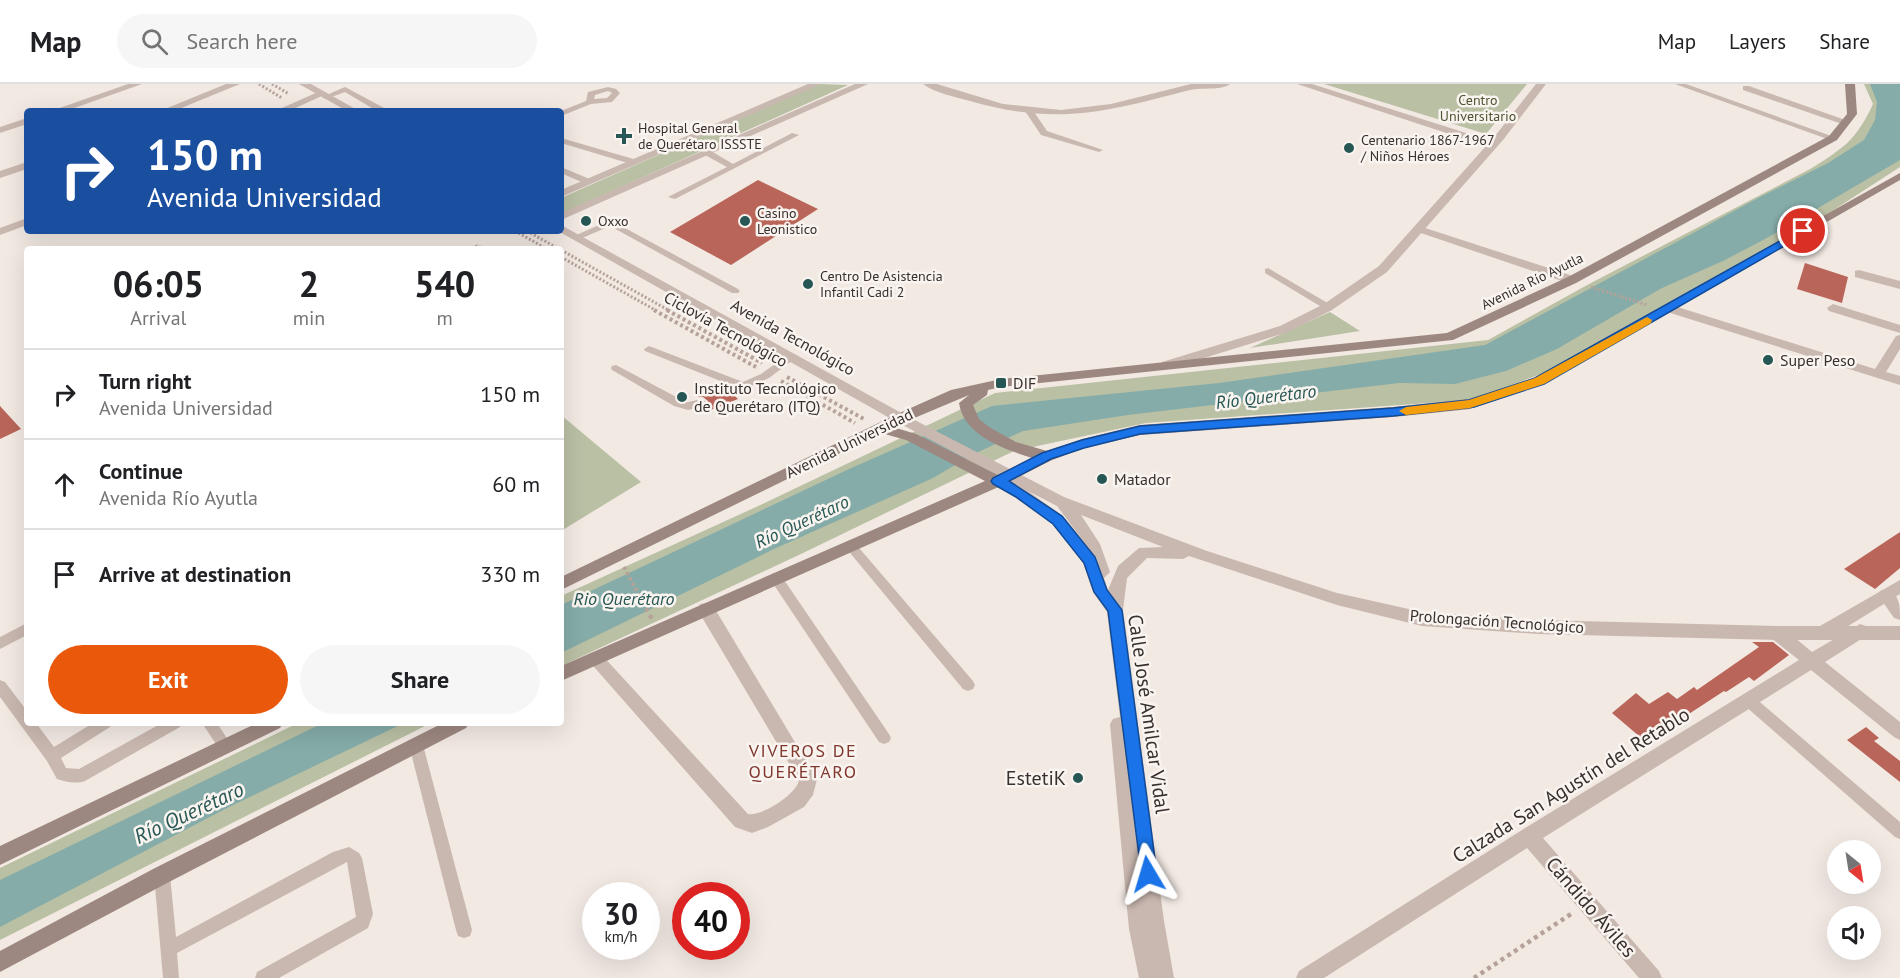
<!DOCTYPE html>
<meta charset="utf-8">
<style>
:root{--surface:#fff;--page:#f6f6f6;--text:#202124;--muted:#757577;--line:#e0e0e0;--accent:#ea580c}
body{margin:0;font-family:"PT Sans",sans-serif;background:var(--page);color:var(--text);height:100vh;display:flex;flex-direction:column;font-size:22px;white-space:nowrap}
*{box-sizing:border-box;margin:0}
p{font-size:20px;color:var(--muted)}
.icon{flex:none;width:33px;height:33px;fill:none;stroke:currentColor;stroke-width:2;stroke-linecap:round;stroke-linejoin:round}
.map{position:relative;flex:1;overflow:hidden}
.side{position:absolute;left:24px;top:162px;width:540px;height:480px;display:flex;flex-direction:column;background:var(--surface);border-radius:6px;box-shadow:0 6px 24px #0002}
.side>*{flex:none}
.top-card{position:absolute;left:24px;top:24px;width:540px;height:126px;border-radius:6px;box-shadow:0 6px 24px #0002;background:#1a4fa0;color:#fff;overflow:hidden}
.needle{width:39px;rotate:150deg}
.buttons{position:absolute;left:1827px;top:756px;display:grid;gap:12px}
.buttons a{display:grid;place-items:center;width:54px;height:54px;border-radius:50%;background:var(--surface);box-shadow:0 6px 24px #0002;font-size:30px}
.speed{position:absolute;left:582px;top:798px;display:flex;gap:12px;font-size:30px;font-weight:700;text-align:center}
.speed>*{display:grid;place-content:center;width:78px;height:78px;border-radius:50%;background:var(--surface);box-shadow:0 6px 24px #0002;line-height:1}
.speed small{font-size:15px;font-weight:400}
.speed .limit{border:9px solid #d22;background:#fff;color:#111}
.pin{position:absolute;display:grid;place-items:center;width:51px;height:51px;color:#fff;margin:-26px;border:3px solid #fff;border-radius:50%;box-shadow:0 2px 6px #0007}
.me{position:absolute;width:66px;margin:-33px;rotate:353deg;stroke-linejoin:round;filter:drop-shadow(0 0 4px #0008)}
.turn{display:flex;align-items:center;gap:21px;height:126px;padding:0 24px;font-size:27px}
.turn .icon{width:78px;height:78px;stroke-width:2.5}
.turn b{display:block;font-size:42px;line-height:51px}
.eta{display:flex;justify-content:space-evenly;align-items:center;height:102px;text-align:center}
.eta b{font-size:36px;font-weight:600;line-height:42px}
.action{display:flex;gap:12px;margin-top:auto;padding:12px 24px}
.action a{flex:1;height:69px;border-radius:36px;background:var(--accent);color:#fff;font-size:24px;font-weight:600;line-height:69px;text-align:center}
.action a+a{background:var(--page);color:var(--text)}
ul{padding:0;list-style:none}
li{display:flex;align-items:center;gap:18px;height:90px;padding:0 24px;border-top:2px solid var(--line)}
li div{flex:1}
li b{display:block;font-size:22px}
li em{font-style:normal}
header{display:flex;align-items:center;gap:36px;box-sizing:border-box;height:84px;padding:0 30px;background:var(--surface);border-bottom:2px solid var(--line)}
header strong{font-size:28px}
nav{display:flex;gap:33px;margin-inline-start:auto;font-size:21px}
.search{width:420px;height:54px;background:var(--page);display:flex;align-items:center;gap:15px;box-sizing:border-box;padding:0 21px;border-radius:33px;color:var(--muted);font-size:22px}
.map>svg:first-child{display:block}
.green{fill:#bac0a4}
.water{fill:#85aca9}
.building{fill:#ba6559}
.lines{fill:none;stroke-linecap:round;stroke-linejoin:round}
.path-far2{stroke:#b5a29a;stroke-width:3;stroke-dasharray:2 2;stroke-linecap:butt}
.path-far1{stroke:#b5a29a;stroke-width:4;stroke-dasharray:3 3;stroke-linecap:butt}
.path{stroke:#b5a29a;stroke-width:4.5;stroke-dasharray:4 4;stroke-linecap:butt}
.service{fill:#c9b8b0;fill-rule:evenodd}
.minor{fill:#c9b8b0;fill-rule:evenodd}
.tertiary{fill:#c9b8b0;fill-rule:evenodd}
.secondary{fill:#9d8881;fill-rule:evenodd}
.route{fill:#1a73e8;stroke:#114b97;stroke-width:1.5}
.slow{fill:#f59e0b}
.poi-dot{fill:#265754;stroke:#f9f4ef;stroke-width:2}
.labels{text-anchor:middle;stroke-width:5;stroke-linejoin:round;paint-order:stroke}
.far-park-label{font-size:14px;fill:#4d5533;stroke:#f9f4ef}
.far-poi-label{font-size:14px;fill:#392f2d;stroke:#f9f4ef;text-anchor:start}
.far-street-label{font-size:14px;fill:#392f2d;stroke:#f9f4ef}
.street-label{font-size:16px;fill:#392f2d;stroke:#f9f4ef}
.poi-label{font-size:16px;fill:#392f2d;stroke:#f9f4ef;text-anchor:start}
.water-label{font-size:18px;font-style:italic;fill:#265754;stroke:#f9f4ef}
.neighbourhood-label{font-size:18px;letter-spacing:1.5px;fill:#80372e;stroke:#f9f4ef}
.near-street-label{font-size:20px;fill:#392f2d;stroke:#f9f4ef}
.near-poi-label{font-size:20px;fill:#392f2d;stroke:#f9f4ef;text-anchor:end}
.near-water-label{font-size:21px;font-style:italic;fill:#265754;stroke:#f9f4ef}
</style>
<header>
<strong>Map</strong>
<div class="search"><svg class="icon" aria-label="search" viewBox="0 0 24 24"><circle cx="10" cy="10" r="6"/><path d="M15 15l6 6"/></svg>Search here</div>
<nav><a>Map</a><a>Layers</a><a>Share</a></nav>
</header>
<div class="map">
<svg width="1900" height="894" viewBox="0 0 1900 894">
<rect width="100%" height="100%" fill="#f2e9e3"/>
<g class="green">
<polygon points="818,0 848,1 561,130 561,114"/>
<polygon points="1324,0 1527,0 1486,50"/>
<path d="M 1864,0 L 1900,0 L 1900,83 L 1809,142 L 1552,286 L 1471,316 L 1146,339 L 1014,367 L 803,469 L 561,582 L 561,512 L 756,423 L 995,309 L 1488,256 L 1589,200 L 1812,84 C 1845,63 1856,56 1873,20 Z"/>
<polygon points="1330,228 1360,247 1250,264"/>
<polygon points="561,331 641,398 561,447"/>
<polygon points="298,639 431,639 0,856 0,784"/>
</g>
<g class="water">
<polygon points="1870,0 1900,0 1900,76 1765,155 1725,176 1660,205 1557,265 1506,287 1455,300 1399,299 1128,331 1023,347 972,371 933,394 774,465 561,569 561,521 849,385 992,322 1219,299 1485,261 1758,114 1828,79 1864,56 1875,36 1877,18"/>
<polygon points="323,639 404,639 227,724 0,843 0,796"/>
</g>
<g class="building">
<polygon points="758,96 818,125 731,181 670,148"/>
<polygon points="1805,179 1848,193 1842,219 1797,205"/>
<polygon points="721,300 730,303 730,307 738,315 708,327 706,324 708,317 703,313 699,313 696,310"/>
<polygon points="0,322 21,345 0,355"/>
<polygon points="1900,448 1900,484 1875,505 1844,485"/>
<polygon points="1752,558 1773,558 1789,571 1754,597 1749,593 1726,608 1724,607 1646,658 1612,629 1636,609 1649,620 1668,608 1677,615 1694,603 1697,606 1759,563"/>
<polygon points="1866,643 1879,654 1874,657 1900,677 1900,698 1847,656"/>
</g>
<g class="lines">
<g class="path-far2">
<polyline points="259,0 282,14"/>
<polyline points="272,0 289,10"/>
<polyline points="515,147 547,165"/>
<polyline points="527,147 559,165"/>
<polyline points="472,165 477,162 485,165"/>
<polyline points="561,166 670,227"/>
<polyline points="561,173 657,227"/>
<polyline points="1591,203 1647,221"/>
</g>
<g class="path-far1">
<polyline points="654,226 756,283"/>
<polyline points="667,226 762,279"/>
<polyline points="787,293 864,335"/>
<polyline points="781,297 855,339"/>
<polyline points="624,483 643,519"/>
</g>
<g class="path">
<polyline points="642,517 652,535"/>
<polyline points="1474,894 1571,830"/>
</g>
<g class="service">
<polygon points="1675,0 1686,0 1837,54 1830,56"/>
<polygon points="345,3 386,25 387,27 377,27 345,8 326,15 322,13"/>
<path d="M 608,3 L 616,5 L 620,9 L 612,18 L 591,20 L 561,32 L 561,27 L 586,17 L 588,8 ZM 608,7 L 612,9 L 607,14 L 594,15 L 595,11 Z"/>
<polygon points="1026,25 1032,25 1047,47 1103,66 1099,68 1041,51 1025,27"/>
<polygon points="792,49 799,51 675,115 668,113 727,83 705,71 705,67 711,67 733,80"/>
<polygon points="561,54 637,76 638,78 631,80 561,59"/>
<polygon points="561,83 592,96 593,98 586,100 561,89"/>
<polygon points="610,136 738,205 740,207 738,209 732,209 610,142 580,155 574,155 572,153"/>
<polygon points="1268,184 1331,221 1333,223 1328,226 1325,225 1265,189 1265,185"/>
<polygon points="649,262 743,298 761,290 788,271 796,271 797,273 769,294 736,309 731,305 733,302 645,267 644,265"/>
<polygon points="616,281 682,316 688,318 702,315 707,319 706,322 688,326 674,322 612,286 611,284 612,282"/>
<polygon points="850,456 854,458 973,597 975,601 973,605 968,607 963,605 846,464 844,461 846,458"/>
<polygon points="776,489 780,490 889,650 891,654 889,658 884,660 879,658 772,498 770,494 772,490"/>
<polygon points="27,539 27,551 0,565 0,553"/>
<path d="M 0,596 L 5,598 L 27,627 L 27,639 L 36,639 L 54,663 L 93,639 L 112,639 L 110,643 L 61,674 L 66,684 L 79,685 L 162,639 L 182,639 L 180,643 L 85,697 C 77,700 65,698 57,695 L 47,677 L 0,613 Z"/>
<polygon points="1749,611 1754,613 1900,738 1900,755 1895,753 1744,621 1742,617 1744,613"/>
<polygon points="202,639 217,639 232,662 230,666 225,668 220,666"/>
<polygon points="416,655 421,657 423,661 472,846 470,852 464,854 458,852 456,846 409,661 411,657"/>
<polygon points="349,763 359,769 362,774 373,830 368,844 279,894 255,894 257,888 356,833 347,778 177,869 179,894 163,894 154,791 157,786 162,783 167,786 170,791 176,853 333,768"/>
</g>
<g class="minor">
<polygon points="226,0 240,0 174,27 160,27"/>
<polygon points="808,0 821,0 561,113 561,106"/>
<polygon points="855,0 868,0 561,136 561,129"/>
<polygon points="1743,2 1749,2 1851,38 1842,40 1743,6"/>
<polygon points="318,8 326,10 289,27 275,27"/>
<polygon points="27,78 27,85 0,94 0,87"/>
<polygon points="27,134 27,141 0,151 0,144"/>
<polygon points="1419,142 1576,193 1578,196 1576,199 1568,199 1415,147 1415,143"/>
<polygon points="1859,186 1900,197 1900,205 1855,193 1855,187"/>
<polygon points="1668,220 1875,285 1896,252 1900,251 1900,265 1886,288 1900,292 1900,301 1664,227 1662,224"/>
<polygon points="1833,220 1900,241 1900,249 1829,227 1827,224"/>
<polygon points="1900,496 1900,510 1832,552 1826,554 1820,552 1818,547 1820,542"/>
<path d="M 706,519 L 712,520 L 817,695 L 813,711 L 804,723 L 768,743 L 752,749 L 735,743 L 587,575 L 589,570 L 595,568 L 601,570 L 748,730 C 761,733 797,710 799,696 L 700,530 L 698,525 L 700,520 Z"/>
<polygon points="1860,540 1866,542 1868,547 1866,552 1825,578 1900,638 1900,656 1894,653 1811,586 1543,754 1659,887 1662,894 1639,894 1527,764 1324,894 1296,894 1299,887 1522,746 1799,576 1771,554 1769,549 1771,544 1777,542 1783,544 1812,568"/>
</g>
<g class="tertiary">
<polygon points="128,0 142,0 66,27 51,27"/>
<polygon points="299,0 311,0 359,27 347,27"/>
<path d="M 923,0 L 937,0 L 1003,20 L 1061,26 L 1111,20 L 1191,0 L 1230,0 C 1220,7 1202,3 1190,6 C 1105,28 1057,42 970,17 C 956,13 935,9 923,0 Z"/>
<polygon points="1297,0 1312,0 1491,57 1536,0 1546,0 1503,56 1387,188 1332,226 1288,248 1172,284 1162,284 1161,281 1162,278 1280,242 1324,220 1379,182 1486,62"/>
<polygon points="27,34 27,40 0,49 0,43"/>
<path d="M 561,141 L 905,331 L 1064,413 L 1207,467 L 1337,509 L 1422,528 L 1538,536 L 1777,542 L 1900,542 L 1900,556 L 1777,556 L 1538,550 L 1422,542 L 1337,521 L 1189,472 L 1183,475 L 1147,474 L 1127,494 L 1123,526 L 1164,837 L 1174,894 L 1139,894 L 1129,845 L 1110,640 L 1113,635 L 1120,633 L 1107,528 L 1093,508 L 1083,479 L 1053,440 L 1015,413 L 993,401 L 991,397 L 993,393 L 999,392 L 895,337 L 558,147 L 561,147 ZM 1028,407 L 1057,422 L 1084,458 L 1063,432 ZM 1081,431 L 1163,463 L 1139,464 L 1118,482 L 1108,506 L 1104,494 L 1110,488 L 1100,460 Z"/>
<path d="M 1886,505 C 1900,510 1900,522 1900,536 L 1894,534 L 1878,511 L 1880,507 Z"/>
</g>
<g class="secondary">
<path d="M 1845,0 L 1855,0 L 1857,30 L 1837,56 L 1576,199 L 1453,256 L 1001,303 L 988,306 L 987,311 L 973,321 L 979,335 L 989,343 L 1016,358 L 1047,367 L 1082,355 L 1140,341 L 1393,323 L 1469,315 L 1534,294 L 1900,89 L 1900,96 L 1544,300 L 1470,325 L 1393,333 L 1140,351 L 1084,364 L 1052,376 L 1003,401 L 561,597 L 561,582 L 985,397 L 906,356 L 881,349 L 561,506 L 561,493 L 895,331 L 951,306 L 1001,295 L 1447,249 L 1568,193 L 1829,52 L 1847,30 ZM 969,311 L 959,319 C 964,352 1004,365 1032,374 L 998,391 L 916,350 L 893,343 Z"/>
<polygon points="257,639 283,639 280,644 0,781 0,762"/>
<polygon points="443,639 469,639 466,644 169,798 0,888 0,867 155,784"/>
</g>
</g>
<polygon class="route" points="1803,144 1808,147 1807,149 1544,300 1474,323 1393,332 1140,350 1084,364 1051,375 1009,397 1062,432 1095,473 1107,506 1122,526 1157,790 1154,796 1148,798 1142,796 1108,527 1094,508 1084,479 1053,440 1016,413 993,400 991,397 993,394 1042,369 1082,356 1140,342 1393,324 1469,316 1535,294"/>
<polygon class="slow" points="1647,233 1652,236 1651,239 1544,300 1470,324 1406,331 1399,327 1406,323 1469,316 1535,294"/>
<g class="poi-dot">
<path d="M621 43h6v6h6v6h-6v6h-6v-6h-6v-6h6z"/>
<circle cx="1349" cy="64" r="6"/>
<circle cx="586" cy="137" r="6"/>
<circle cx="745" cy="137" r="6"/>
<circle cx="808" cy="200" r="6"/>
<circle cx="1768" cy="276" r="6"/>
<rect x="995" y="293" width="12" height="12" rx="3"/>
<circle cx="682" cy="313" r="6"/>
<circle cx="1102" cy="395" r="6"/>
<circle cx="1078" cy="694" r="6"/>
</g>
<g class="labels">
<g class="far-park-label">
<text x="1478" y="21">Centro<tspan x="1478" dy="16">Universitario</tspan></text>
</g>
<g class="far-poi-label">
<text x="638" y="49">Hospital General<tspan x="638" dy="16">de Querétaro ISSSTE</tspan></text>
<text x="1361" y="61">Centenario 1867-1967<tspan x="1361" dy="16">/ Niños Héroes</tspan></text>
<text x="757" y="134">Casino<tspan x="757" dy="16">Leonistico</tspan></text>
<text x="598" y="142">Oxxo</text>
<text x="820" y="197">Centro De Asistencia<tspan x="820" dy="16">Infantil Cadi 2</tspan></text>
</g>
<g class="far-street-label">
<text transform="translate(1532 197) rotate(-26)" y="5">Avenida Río Ayutla</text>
</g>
<g class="street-label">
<text transform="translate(726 245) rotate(29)" y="6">Ciclovía Tecnológico</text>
<text transform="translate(793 253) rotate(29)" y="6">Avenida Tecnológico</text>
<text transform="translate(849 359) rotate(-26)" y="6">Avenida Universidad</text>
<text transform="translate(1497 537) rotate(4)" y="6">Prolongación Tecnológico</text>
</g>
<g class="poi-label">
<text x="1780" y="282">Super Peso</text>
<text x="1013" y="305">DIF</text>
<text x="694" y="310">Instituto Tecnológico<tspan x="694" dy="18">de Querétaro (ITQ)</tspan></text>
<text x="1114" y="401">Matador</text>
</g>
<g class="water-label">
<text transform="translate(1266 313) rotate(-7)" y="6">Río Querétaro</text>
<text transform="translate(802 438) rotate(-25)" y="6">Río Querétaro</text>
<text x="624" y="521">Rio Querétaro</text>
</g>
<g class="neighbourhood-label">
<text x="803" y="673">VIVEROS DE<tspan x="803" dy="21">QUERÉTARO</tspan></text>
</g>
<g class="near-street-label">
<text transform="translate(1149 630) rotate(82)" y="7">Calle José Amilcar Vidal</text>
<text transform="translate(1571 701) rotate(-32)" y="7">Calzada San Agustín del Retablo</text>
<text transform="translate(1591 823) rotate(49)" y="7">Cándido Áviles</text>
</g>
<g class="near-poi-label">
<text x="1066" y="701">EstetiK</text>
</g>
<g class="near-water-label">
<text transform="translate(189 729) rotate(-25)" y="7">Río Querétaro</text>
</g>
</g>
</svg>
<div class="buttons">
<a><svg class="needle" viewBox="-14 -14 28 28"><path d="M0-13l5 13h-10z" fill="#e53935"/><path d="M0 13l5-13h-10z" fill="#757577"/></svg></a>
<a><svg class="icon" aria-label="sound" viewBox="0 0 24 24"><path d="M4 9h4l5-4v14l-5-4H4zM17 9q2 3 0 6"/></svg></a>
</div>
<div class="speed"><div>30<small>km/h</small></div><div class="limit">40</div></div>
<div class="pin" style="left:1803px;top:147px;background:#d93025"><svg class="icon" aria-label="arrive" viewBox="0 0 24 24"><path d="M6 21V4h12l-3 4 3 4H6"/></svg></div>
<svg class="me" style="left:1148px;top:790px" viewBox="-20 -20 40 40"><path d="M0-17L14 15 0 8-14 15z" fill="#1a73e8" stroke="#fff" stroke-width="4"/></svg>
<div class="top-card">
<div class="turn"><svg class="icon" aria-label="right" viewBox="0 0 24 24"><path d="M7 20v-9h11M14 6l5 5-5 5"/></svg><div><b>150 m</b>Avenida Universidad</div></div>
</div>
<section class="side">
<div class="eta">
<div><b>06:05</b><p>Arrival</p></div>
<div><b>2</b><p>min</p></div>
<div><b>540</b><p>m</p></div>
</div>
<ul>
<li><svg class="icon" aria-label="right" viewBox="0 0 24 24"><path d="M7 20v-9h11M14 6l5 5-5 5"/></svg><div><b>Turn right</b><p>Avenida Universidad</p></div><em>150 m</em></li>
<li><svg class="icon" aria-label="ahead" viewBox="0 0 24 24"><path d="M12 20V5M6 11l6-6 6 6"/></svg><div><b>Continue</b><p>Avenida Río Ayutla</p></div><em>60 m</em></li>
<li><svg class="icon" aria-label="arrive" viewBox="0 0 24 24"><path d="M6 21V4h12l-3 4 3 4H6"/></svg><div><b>Arrive at destination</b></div><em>330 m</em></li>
</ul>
<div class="action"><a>Exit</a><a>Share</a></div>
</section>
</div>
